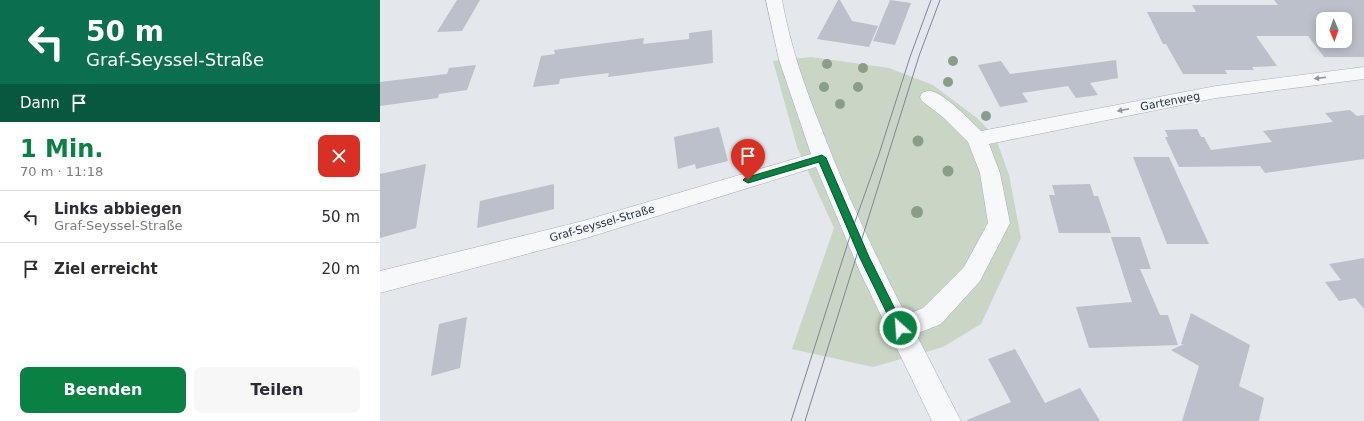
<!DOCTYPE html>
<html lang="de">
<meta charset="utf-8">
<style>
:root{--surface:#fff;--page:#f7f7f7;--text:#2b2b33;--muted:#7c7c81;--line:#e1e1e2;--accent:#0b8043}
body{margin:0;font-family:"DejaVu Sans",sans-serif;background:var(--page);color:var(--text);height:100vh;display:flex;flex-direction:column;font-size:15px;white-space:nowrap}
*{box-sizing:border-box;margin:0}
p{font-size:13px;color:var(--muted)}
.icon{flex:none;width:22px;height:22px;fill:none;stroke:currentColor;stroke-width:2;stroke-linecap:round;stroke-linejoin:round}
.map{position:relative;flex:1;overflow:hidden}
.details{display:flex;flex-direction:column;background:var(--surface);width:380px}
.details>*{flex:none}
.hud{background:#0b6e4f;color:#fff;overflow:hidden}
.needle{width:26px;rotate:178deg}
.controls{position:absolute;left:936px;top:12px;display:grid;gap:8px}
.controls a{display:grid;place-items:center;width:36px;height:36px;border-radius:8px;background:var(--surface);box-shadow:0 2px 10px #0003;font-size:20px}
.pin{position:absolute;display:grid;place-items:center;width:34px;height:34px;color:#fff;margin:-41px -17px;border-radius:50% 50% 50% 0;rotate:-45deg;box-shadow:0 0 4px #0007}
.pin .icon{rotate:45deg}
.me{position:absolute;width:44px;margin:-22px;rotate:334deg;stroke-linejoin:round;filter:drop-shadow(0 0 3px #0008)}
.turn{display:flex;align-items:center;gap:14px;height:84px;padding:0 20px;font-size:18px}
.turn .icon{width:52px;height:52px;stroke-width:2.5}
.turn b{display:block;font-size:28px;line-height:34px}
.then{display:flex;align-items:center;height:38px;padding:0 20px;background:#0003;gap:8px;font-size:15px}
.round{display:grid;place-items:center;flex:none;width:42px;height:42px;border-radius:8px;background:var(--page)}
.head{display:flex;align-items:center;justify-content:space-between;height:68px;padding:0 20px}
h1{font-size:24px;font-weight:800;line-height:30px;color:var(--accent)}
.primary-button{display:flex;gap:8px;margin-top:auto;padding:8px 20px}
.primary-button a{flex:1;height:46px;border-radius:8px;background:var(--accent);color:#fff;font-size:16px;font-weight:800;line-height:46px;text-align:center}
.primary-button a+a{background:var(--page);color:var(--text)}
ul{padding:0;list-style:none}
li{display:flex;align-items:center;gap:12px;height:52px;padding:0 20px;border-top:1px solid var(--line)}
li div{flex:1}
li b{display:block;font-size:15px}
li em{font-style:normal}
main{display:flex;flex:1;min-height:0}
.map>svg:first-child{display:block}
.green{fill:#c9d6c5}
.building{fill:#bbc0ca;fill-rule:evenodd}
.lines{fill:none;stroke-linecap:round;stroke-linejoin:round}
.street-casing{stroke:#a9aeb7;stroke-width:1}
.street{fill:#f7f8fa;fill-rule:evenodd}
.tram{stroke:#7d8696;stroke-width:1}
.tree{fill:#899d89}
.oneway{fill:#9196a0}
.route{fill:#0b8043;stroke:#07532c}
.labels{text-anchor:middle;stroke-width:4;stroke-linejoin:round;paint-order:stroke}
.street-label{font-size:11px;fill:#2b3445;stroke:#f4f6f9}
</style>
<main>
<section class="details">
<div class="hud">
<div class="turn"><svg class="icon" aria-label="left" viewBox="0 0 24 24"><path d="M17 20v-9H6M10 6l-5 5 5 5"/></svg><div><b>50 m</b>Graf-Seyssel-Straße</div></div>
<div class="then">Dann<svg class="icon" aria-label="arrive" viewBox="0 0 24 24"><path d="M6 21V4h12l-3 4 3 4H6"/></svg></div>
</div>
<div class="head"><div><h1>1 Min.</h1><p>70 m · 11:18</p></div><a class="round" style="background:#d93025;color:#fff"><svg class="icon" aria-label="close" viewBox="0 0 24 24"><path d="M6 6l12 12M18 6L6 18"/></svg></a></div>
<ul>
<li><svg class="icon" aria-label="left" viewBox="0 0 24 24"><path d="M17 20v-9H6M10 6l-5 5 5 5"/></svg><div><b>Links abbiegen</b><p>Graf-Seyssel-Straße</p></div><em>50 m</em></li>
<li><svg class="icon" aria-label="arrive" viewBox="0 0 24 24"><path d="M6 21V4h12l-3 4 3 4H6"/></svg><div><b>Ziel erreicht</b></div><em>20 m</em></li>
</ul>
<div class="primary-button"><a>Beenden</a><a>Teilen</a></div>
</section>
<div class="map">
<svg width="984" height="421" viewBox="0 0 984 421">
<rect width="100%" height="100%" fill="#e4e7ec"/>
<polygon class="green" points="431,57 509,68 553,85 597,118 615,136 629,175 641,238 601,324 563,347 493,367 412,349 454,228 417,147 393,61"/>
<g class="building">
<polygon points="77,0 100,0 82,31 57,32"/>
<polygon points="458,0 460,0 472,21 498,26 489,47 437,39"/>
<polygon points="510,0 531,3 515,45 493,41"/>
<path d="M 894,0 L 984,0 L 984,57 L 944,57 L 928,36 L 876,36 L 897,66 L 872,67 L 874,70 L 845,70 L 847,74 L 803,74 L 786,44 L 783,44 L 767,12 L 816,12 L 812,5 L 898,5 ZM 943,19 L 965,19 L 965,41 L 943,41 Z"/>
<polygon points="332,30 333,63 228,77 229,73 180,79 179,84 153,87 161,56 175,54 174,50 264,38 263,44 309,39 309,33"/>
<polygon points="736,60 738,78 710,83 718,95 696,98 688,86 642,93 648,102 620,107 598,65 621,61 630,74"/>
<polygon points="96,65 87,90 59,94 58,98 0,106 0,82 67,74 69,68"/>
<polygon points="970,110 977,116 984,115 984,159 885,173 880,166 799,167 785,137 788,137 785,130 817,129 821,137 824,137 831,150 892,142 883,131 953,122 945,113"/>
<polygon points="339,127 348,161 316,169 315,164 298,169 294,137"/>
<polygon points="753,157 789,157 829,244 787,244"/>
<polygon points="46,164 36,228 0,238 0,174"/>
<polygon points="174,184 174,209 97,228 100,201"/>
<polygon points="710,184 714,196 718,196 731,233 679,233 669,195 675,195 672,185"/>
<polygon points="731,237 760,237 771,269 760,269 780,315 788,315 798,345 709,348 696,307 752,302"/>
<polygon points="984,258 984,309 975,298 959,301 945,282 961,280 949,264"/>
<polygon points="811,313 870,345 859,386 884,398 879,421 802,421 819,366 791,350 804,344 801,344"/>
<polygon points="87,317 80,368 51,376 59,324"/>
<polygon points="635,349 665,403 700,388 720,421 587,421 587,420 631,402 608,359"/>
</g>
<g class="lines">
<defs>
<path id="street" d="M 386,0 L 402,0 C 410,45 425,88 442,130 C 466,193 495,255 526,315 L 543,308 L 584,267 L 608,223 L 600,173 L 588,142 L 564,118 L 542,101 L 540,97 L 542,93 C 544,92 546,91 549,91 C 561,90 592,122 601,131 L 836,86 L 984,67 L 984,79 L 836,98 L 609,144 L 620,173 L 630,223 L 600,281 L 561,324 L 536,334 L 581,421 L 552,421 L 480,272 L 436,167 L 203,239 L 0,293 L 0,271 L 203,221 L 431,154 L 399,60 Z"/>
</defs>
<use href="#street" class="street-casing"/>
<use href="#street" class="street"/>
<g class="tram">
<polyline points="411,421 472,230 499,154 530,57 551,0"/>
<polyline points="425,421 539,56 560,0"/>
</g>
</g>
<g class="tree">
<circle cx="573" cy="61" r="5"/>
<circle cx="447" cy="64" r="5"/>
<circle cx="483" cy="68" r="5"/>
<circle cx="568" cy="82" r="5"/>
<circle cx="444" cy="87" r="5"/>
<circle cx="478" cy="87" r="5"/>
<circle cx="460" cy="104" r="5"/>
<circle cx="606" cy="116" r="5"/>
<circle cx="538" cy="141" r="5.5"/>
<circle cx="568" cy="171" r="5.5"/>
<circle cx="537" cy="212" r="6"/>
</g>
<defs><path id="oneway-solid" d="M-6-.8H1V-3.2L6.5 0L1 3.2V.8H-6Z"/></defs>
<g class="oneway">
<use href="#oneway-solid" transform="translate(940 78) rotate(173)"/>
<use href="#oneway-solid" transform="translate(743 110) rotate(169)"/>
</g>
<polygon class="route" points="442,155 446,158 489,257 523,325 525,328 523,332 520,333 516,332 480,258 439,162 368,183 363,180 365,178"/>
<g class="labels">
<g class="street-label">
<text transform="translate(790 101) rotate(-11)" y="4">Gartenweg</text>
<text transform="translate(222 223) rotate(-16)" y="4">Graf-Seyssel-Straße</text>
</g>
</g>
</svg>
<div class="controls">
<a><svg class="needle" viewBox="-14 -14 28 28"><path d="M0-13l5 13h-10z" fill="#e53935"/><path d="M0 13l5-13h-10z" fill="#7c7c81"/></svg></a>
</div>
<div class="pin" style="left:368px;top:180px;background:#d93025"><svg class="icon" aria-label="arrive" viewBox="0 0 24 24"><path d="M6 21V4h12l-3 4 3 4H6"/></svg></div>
<svg class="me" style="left:520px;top:328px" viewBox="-20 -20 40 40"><circle r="17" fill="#0b8043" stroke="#fff" stroke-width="3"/><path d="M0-11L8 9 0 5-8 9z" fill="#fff"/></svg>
</div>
</main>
